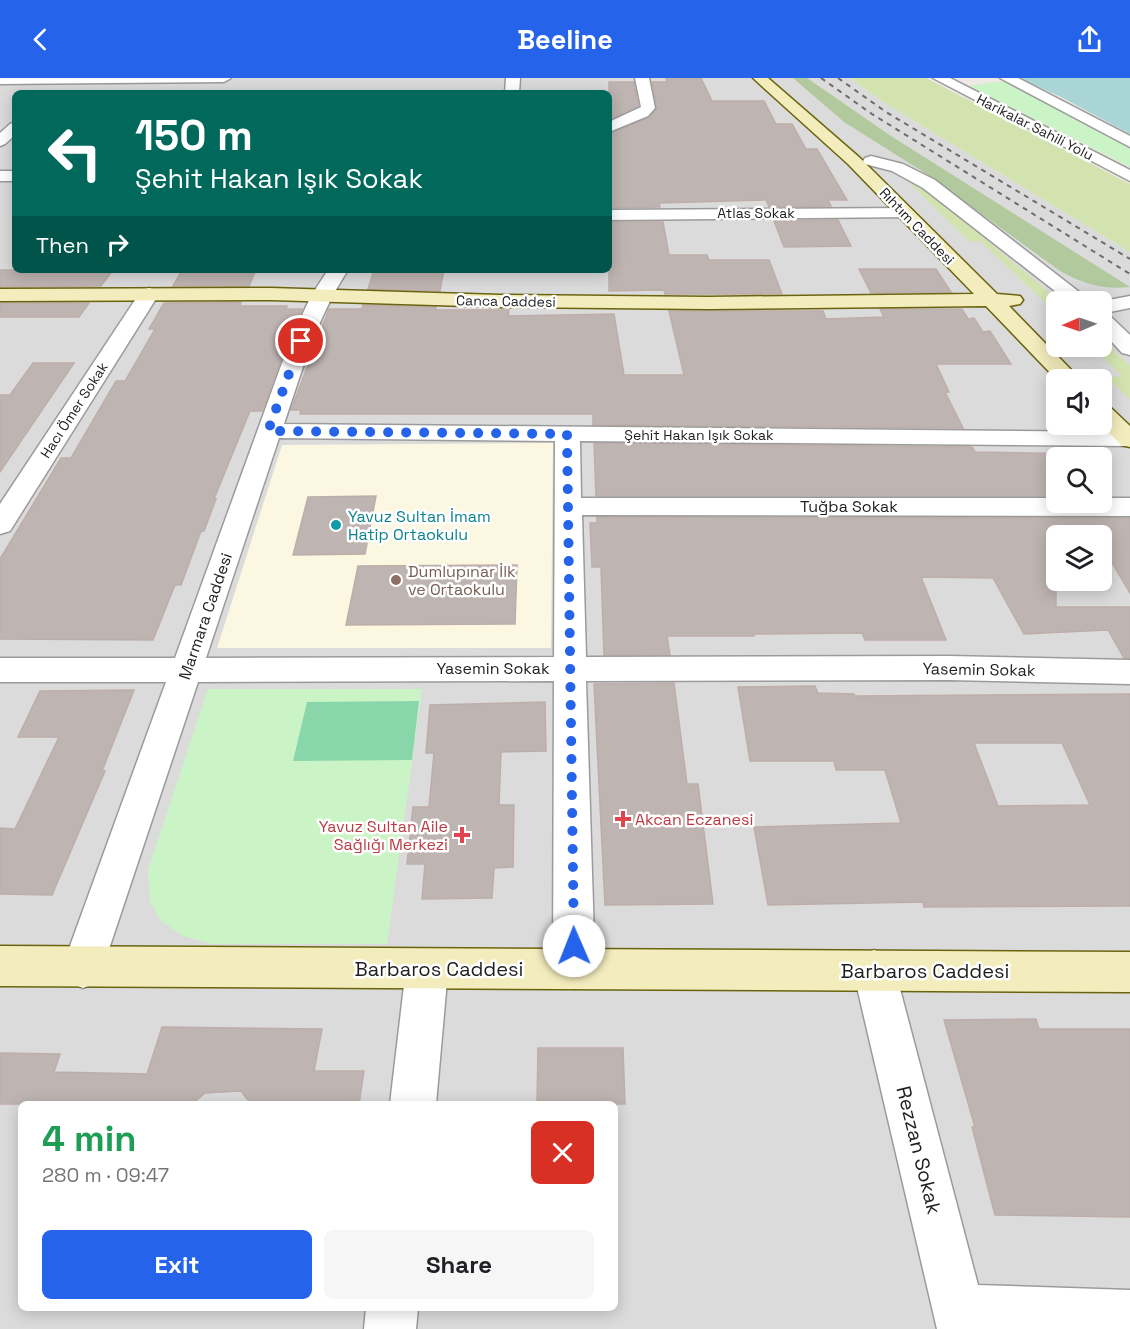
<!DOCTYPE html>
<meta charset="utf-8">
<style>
:root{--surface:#fff;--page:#f6f6f6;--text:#202124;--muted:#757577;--accent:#2563eb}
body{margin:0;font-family:"Space Grotesk",sans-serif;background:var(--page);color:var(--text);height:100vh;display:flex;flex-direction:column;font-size:22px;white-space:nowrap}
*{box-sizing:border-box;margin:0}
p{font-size:20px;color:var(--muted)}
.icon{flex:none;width:33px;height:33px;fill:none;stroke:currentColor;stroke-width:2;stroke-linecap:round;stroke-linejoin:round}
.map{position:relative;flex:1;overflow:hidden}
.drawer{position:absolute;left:18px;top:1023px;width:600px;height:210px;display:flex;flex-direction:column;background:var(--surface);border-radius:9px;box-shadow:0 3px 15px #0003}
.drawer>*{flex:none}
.guide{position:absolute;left:12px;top:12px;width:600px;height:183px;border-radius:9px;box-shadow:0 3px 15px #0003;background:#00695c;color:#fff;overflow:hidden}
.needle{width:39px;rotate:268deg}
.tools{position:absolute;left:1046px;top:213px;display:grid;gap:12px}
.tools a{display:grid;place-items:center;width:66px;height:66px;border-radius:9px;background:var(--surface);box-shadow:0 3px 15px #0003;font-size:30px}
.pin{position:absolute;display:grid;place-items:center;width:51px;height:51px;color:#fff;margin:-26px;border:3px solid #fff;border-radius:50%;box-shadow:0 2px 6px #0007}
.me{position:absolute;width:66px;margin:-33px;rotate:359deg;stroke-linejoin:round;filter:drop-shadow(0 0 4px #0008)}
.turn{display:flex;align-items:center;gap:21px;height:126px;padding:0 24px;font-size:27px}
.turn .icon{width:78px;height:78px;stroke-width:2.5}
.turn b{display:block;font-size:42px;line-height:51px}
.then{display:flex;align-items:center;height:57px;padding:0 24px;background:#0003;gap:12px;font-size:22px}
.round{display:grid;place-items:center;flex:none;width:63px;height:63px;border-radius:9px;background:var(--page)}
.headline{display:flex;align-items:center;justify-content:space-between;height:102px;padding:0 24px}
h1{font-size:36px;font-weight:700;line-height:45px;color:#1e9e55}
.button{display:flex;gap:12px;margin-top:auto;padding:12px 24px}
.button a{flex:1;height:69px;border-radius:9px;background:var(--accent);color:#fff;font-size:24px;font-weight:700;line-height:69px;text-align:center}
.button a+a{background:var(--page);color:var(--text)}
header{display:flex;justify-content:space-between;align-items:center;height:78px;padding:0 24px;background:var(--accent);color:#fff;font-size:27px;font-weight:700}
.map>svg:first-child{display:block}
.residential{fill:#dcdbdb;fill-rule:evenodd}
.education{fill:#fcf7e0}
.grass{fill:#d2e3af}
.forest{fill:#b2c99d}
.park{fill:#caf4c6}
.pitch{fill:#8ad6ab}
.water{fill:#a9d5d7}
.building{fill:#beb4b2;stroke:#beaea9;stroke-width:1.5;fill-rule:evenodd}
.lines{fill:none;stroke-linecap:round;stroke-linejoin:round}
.street-casing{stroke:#9b9b9b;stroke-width:3}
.secondary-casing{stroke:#6a640f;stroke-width:3}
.street{fill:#fff;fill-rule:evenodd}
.secondary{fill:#f3ecbd;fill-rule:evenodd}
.rail{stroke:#6c6c6c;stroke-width:2;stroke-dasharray:5 5;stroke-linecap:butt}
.route{stroke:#2563eb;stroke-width:10;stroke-dasharray:0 18}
.culture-dot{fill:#0f9aa8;stroke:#fff;stroke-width:2}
.education-dot{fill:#8d6e63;stroke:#fff;stroke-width:2}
.health-dot{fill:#e0444e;stroke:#fff;stroke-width:2}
.labels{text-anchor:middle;stroke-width:5;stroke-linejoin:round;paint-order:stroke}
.far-street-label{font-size:14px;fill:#1e1e1e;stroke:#fff}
.street-label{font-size:16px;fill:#1e1e1e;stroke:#fff}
.culture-label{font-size:16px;fill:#0d838f;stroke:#fff;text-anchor:start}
.education-label{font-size:16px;fill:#785e54;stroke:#fff;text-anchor:start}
.health-label{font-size:16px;fill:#be3a42;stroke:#fff;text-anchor:start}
.near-street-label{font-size:20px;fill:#1e1e1e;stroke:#fff}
</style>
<header><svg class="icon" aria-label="back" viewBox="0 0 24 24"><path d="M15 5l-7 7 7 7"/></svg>Beeline<svg class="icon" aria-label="share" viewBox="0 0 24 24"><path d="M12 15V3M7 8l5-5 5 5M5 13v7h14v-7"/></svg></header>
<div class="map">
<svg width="1130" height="1251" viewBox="0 0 1130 1251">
<rect width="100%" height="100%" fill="#eee9e5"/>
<path class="residential" d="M 0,0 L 850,0 L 883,24 L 1130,174 L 1130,1251 L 0,1251 ZM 15,15 L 609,15 L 609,192 L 15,192 ZM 1056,224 L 1101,224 L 1101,268 L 1056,268 ZM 1056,302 L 1101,302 L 1101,346 L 1056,346 ZM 1056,380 L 1101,380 L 1101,424 L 1056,424 ZM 1056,458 L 1101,458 L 1101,502 L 1056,502 ZM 21,1026 L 615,1026 L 615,1230 L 21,1230 Z"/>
<polygon class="education" points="553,365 551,570 217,570 282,367"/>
<g class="grass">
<polygon points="850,0 926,0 1130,106 1130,174 883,24"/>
<polygon points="898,94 926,111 1059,223 1056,224 1056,235 980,163 970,164"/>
<polygon points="1101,261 1130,288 1130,322 1108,300 1122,298 1091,269 1101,268"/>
</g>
<path class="forest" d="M 793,0 L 807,0 L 891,58 L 1130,209 C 1104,212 1083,206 1060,193 L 925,95 L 844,44 Z"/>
<g class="park">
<polygon points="1012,2 1096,47 1110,46 1130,56 1130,89 967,8"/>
<polygon points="208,611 422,611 387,866 213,866 183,858 160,842 150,823 148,792"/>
</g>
<polygon class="pitch" points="419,623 412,682 293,683 307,624"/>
<polygon class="water" points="1019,0 1130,0 1130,56 1061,19"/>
<g class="building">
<polygon points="666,0 701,0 712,23 764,23 776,46 792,46 806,71 817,71 847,122 828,122 831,128 769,129 766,122 659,125 660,129 609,130 609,56 650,39 657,30 652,4 667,4"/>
<polygon points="609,4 634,4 638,28 609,42"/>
<polygon points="838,142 851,168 784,169 774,143"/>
<polygon points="609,144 663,144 669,177 707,177 709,182 769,182 782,216 665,216 664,212 609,213"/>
<polygon points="859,191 936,191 951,214 871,215"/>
<polygon points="0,192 113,192 101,208 0,209"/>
<polygon points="182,192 256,192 249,208 173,208"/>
<polygon points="374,192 444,192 440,213 368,211"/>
<polygon points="241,224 240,228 287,228 286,231 302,231 288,262 262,333 250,333 214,421 216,421 204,453 201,453 181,507 175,507 153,562 0,561 0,481 61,380 71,380 116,303 125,303 155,251 149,251 164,225"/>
<polygon points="0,225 89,225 79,239 0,239"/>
<polygon points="363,227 436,229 436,232 509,232 508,238 614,236 624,297 684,297 669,233 823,233 826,241 884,239 880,231 962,231 968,241 974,240 983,254 990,253 1011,286 936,286 949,314 945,314 963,350 593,347 593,336 300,336 301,332 291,332 329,231 362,231"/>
<polygon points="33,285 74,285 0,394 0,317 10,317"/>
<polygon points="594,365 972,369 975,374 1089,376 1092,380 1056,380 1056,418 596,418"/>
<polygon points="376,418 365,476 293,477 308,419"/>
<polygon points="597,439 1130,440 1130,515 1101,466 1101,458 1056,458 1056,529 1130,529 1130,580 1124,580 1108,552 1024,556 993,500 921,499 946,562 865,562 862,555 754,556 754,558 667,558 670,577 604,577 601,489 592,489 590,445 597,445"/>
<polygon points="517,487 515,546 346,547 358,488"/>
<polygon points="674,605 687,706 698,706 713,826 605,827 594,606"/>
<path d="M 815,608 L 818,615 L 854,616 L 855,618 L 1130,616 L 1130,828 L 924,829 L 923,824 L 768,827 L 754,749 L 901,745 L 885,692 L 836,692 L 834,683 L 750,683 L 738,609 ZM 974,665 L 1062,665 L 1090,727 L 998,728 Z"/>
<polygon points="134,612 102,693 105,693 52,817 0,816 0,750 15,751 59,659 18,659 40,613"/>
<polygon points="545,624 546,673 501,674 499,727 514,727 513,789 494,790 492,820 422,821 425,786 407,786 413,729 429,729 434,675 426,675 430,627"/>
<polygon points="1036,941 1039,951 1130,951 1130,1139 995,1137 972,1049 975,1049 944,942"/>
<polygon points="162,949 322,951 314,993 364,993 359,1026 251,1026 241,1013 205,1015 192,1026 0,1026 0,975 60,976 54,994 147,996"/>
<polygon points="538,970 623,970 625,1026 537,1026"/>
</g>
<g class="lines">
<defs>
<g id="street">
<polygon points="0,0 231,0 224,4 0,6"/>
<polygon points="506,0 520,0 519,15 505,15"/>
<polygon points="635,0 649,0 655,30 648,38 609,54 609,44 641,29"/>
<polygon points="933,0 950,0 1130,92 1130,103"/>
<polygon points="1000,0 1018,0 1130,58 1130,69"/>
<polygon points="15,44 15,57 5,66 0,68 0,55 10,46"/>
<polygon points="871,78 903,86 935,102 1092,224 1069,224 923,110 892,93 865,86 863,83 865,80"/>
<rect x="0" y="93" width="15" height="10"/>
<polygon points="904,130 910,131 913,135 910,139 609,142 609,132"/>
<path d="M 328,192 L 348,192 C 317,239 302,293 284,346 L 1130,354 L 1129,368 L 580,363 L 581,420 L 1056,420 L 1056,424 L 1101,424 L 1101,420 L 1130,420 L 1130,438 L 582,437 L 586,579 L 949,578 L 1130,582 L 1130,606 L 949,602 L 586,603 L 595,891 L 589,905 L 574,911 L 559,905 L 553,891 L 554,603 L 198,604 L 98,904 L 83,910 L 68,904 L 62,890 L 166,604 L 0,604 L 0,580 L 175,580 L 290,263 L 311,218 ZM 279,360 L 555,363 L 554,579 L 206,580 Z"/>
<polygon points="149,210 156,212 159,216 10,453 0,456 0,426 139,216 142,212"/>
<polygon points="1130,218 1130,230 1105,235 1108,236 1130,257 1130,277 1122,275 1101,252 1101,224 1098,224"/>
<polygon points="427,871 442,877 448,891 436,1026 390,1026 406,891 412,877"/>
<polygon points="874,872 889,878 895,892 978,1207 1130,1212 1130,1251 937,1251 853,892 859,878"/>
<polygon points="366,1230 418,1230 416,1251 364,1251"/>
</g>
<g id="secondary">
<polygon points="753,0 768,0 860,80 997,216 1020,218 1023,222 1020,226 1009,228 1081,302 1057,302 986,228 708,231 500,229 271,222 0,223 0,211 271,210 500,217 708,219 974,216 848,86"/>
<polygon points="1101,326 1109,328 1130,348 1130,369 1121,367 1101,346"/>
<polygon points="0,868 1130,874 1130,914 0,908"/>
</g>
</defs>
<use href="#street" class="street-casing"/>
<use href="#secondary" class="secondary-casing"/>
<use href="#street" class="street"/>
<use href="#secondary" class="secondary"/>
<g class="rail">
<polyline points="821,0 872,36 1130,196"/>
<polyline points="838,0 886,34 1130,181"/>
</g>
</g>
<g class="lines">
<polyline class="route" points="301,263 268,353 567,356 574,868"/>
</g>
<circle class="culture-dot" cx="336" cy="447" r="6"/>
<circle class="education-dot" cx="396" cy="502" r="6"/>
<g class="health-dot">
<path d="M620 732h6v6h6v6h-6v6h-6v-6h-6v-6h6z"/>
<path d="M459 748h6v6h6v6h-6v6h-6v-6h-6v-6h6z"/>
</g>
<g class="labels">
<g class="far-street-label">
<text transform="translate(1035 49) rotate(27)" y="5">Harikalar Sahili Yolu</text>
<text x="756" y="140">Atlas Sokak</text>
<text transform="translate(917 148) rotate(46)" y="5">Rıhtım Caddesi</text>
<text transform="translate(506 223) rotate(1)" y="5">Canca Caddesi</text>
<text transform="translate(74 332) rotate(-57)" y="5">Hacı Ömer Sokak</text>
<text x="699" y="362">Şehit Hakan Işık Sokak</text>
</g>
<g class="street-label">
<text x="849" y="434">Tuğba Sokak</text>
<text transform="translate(205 538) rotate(-71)" y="6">Marmara Caddesi</text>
<text x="493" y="596">Yasemin Sokak</text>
<text transform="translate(979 591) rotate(1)" y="6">Yasemin Sokak</text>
</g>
<g class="culture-label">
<text x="348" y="444">Yavuz Sultan İmam<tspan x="348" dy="18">Hatip Ortaokulu</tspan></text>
</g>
<g class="education-label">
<text x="408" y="499">Dumlupınar İlk<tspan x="408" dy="18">ve Ortaokulu</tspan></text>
</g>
<g class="health-label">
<text x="635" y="747">Akcan Eczanesi</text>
<text x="448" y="754" text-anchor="end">Yavuz Sultan Aile<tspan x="448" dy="18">Sağlığı Merkezi</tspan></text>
</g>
<g class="near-street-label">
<text x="439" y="898">Barbaros Caddesi</text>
<text x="925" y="900">Barbaros Caddesi</text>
<text transform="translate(919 1072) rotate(76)" y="7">Rezzan Sokak</text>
</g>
</g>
</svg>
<div class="tools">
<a><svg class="needle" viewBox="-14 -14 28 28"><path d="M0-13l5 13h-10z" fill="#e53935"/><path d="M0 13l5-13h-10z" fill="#757577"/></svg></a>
<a><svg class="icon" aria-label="sound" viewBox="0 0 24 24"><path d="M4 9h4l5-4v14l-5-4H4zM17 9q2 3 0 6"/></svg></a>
<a><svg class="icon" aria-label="search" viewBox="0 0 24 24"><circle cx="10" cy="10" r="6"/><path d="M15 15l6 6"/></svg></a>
<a><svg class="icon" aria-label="layers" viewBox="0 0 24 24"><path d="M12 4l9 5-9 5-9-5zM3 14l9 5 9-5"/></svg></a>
</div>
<div class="pin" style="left:301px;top:263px;background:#d93025"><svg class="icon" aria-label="arrive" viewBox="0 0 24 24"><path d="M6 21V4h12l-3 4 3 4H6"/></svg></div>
<svg class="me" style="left:574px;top:868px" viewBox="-20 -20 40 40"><circle r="19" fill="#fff"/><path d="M0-13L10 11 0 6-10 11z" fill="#2563eb"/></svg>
<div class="guide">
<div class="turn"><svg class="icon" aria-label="left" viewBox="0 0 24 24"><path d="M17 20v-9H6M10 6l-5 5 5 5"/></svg><div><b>150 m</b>Şehit Hakan Işık Sokak</div></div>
<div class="then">Then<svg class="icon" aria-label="right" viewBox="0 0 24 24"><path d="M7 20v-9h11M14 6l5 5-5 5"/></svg></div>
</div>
<section class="drawer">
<div class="headline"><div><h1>4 min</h1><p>280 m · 09:47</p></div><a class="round" style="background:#d93025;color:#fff"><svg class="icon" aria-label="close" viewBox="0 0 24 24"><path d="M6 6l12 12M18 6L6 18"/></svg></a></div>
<div class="button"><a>Exit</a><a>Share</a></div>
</section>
</div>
